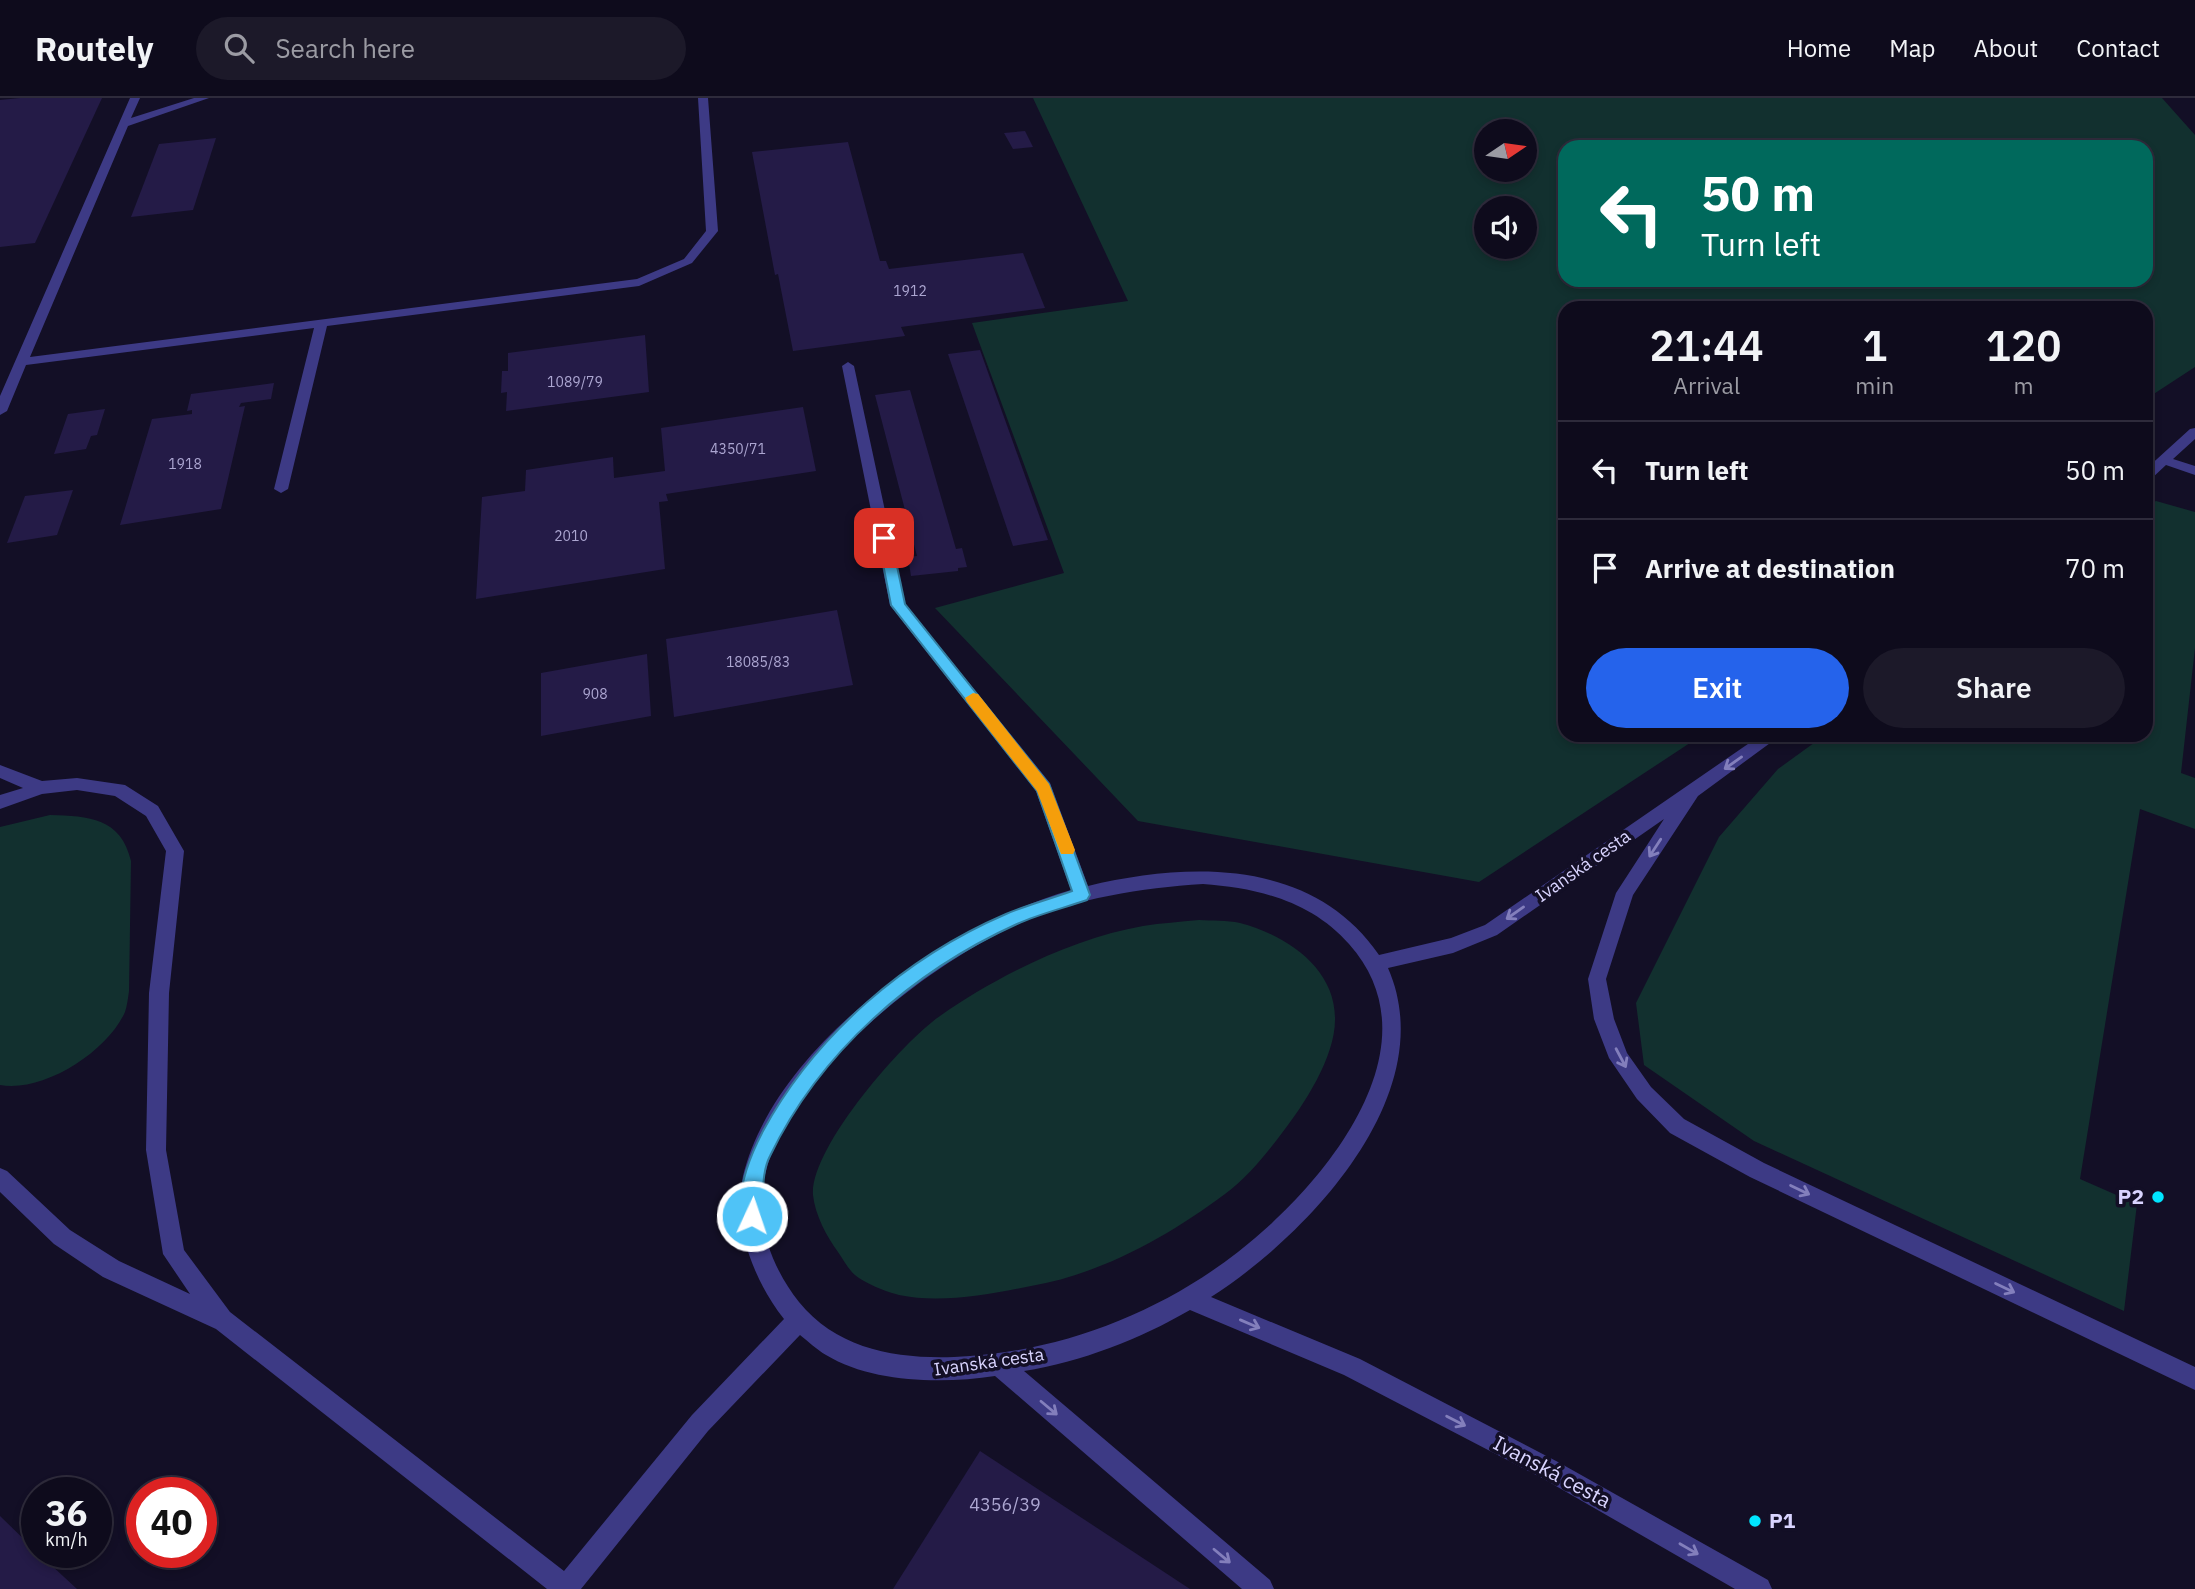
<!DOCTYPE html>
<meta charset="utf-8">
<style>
:root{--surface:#0e0b1c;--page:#1c1929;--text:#f1f3f6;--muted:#9b9ba3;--line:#2e2b3b;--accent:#2563eb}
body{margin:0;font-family:"IBM Plex Sans",sans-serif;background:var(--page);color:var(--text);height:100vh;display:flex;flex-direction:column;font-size:26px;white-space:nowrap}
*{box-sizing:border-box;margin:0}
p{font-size:23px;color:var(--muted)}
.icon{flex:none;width:38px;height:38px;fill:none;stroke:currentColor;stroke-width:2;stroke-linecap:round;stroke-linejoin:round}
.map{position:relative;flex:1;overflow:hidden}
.drawer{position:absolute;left:1558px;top:203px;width:595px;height:441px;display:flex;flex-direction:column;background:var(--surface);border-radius:21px;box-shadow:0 4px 10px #0003,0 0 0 2px var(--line)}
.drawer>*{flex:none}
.hud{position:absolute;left:1558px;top:42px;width:595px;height:147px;border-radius:21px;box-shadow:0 4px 10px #0003,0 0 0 2px var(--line);background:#00695c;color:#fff;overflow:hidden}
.needle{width:46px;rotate:77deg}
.tools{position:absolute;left:1474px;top:21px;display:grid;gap:14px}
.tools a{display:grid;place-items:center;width:63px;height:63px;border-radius:50%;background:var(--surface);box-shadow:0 4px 10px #0003,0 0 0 2px var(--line);font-size:35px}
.speed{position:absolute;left:21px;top:1379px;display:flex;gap:14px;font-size:35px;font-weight:700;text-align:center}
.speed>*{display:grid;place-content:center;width:91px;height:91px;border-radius:50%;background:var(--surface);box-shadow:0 4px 10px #0003,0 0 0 2px var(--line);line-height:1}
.speed small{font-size:18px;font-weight:400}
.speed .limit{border:10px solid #d22;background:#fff;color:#111}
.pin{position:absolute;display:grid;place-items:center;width:60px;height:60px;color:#fff;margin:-30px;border-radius:14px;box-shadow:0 4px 10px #0006}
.me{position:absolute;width:77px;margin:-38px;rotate:3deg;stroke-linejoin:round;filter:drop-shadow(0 0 5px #0008)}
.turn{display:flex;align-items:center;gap:24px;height:147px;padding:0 28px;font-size:32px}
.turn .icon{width:91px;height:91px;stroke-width:2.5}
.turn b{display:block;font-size:49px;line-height:60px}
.eta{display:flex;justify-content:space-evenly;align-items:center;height:119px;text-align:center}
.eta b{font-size:42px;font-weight:600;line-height:49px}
.action{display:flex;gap:14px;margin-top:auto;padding:14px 28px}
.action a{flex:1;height:80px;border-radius:42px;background:var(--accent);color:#fff;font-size:28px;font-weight:600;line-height:80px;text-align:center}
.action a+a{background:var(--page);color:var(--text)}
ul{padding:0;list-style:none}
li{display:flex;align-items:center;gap:21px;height:98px;padding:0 28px;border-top:2px solid var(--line)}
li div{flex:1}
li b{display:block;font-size:26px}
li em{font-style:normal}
header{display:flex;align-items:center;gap:42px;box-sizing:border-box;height:98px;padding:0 35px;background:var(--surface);border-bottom:2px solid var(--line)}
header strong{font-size:33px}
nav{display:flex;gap:38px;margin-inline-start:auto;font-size:24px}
.search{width:490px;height:63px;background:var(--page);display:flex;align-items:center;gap:18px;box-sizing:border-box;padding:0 24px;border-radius:38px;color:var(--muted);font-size:26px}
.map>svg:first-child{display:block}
.green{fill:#12302f;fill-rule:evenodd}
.building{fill:#241b47}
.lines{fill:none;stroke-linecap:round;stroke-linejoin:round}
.minor{fill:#3d3a85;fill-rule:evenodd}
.oneway{stroke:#837fbc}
.route{fill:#4fc3f7;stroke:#337fa1;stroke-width:2}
.slow{fill:#f59e0b}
.poi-dot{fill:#00e5ff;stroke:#130f26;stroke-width:2.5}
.labels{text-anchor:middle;stroke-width:7;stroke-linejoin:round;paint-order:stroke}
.number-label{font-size:14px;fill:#aca6d1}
.street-label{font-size:18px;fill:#d9d4ff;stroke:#130f26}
.near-number-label{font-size:18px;fill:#aca6d1}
.near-poi-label{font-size:21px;font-weight:bold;fill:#d9d4ff;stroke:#130f26;text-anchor:end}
.near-street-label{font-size:21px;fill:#d9d4ff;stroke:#130f26}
</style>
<header>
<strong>Routely</strong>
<div class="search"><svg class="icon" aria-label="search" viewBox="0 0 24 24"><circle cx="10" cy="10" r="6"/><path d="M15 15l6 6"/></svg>Search here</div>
<nav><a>Home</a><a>Map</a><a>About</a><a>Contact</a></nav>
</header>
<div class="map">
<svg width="2195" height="1491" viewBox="0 0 2195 1491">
<rect width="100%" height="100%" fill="#130f26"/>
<g class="green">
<path d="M 1033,0 L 2162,0 L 2195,37 L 2195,269 L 2146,301 L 2146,210 L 1564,210 L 1564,637 L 1702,637 L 1479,784 L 1138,723 L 935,510 L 1064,475 L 972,225 L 1128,203 ZM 1486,33 L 1524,33 L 1524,72 L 1486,72 ZM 1564,49 L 2146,49 L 2146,182 L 1564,182 ZM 1486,110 L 1524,110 L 1524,149 L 1486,149 Z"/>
<polygon points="2156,403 2195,414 2195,550 2181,675 2195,680 2195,731 2140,711 2080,1081 2137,1106 2124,1213 1754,1043 1644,967 1636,905 1719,739 1778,671 1825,637 2146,637 2146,408"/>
<path d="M 50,717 C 89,718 121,720 131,763 L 129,893 C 128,900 127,908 125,914 C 107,954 43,995 0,987 L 0,729 Z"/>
<path d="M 1199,822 C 1212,823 1227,822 1240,825 C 1286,837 1336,870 1335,922 C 1335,959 1304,1007 1282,1035 C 1266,1056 1247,1080 1225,1096 C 1169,1138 1101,1176 1031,1188 C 990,1196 941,1206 899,1197 C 887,1194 864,1185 855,1177 C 848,1171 843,1161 838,1154 C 827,1139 815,1117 813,1097 C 810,1050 902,944 940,918 C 997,878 1074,840 1143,828 C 1161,825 1180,824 1199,822 Z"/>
</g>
<g class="building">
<polygon points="20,0 102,0 35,145 0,149 0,2"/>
<polygon points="1025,33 1033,49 1013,51 1004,35"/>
<polygon points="216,40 193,112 131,119 159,46"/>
<polygon points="848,44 880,163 886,163 889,171 1023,155 1045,210 901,229 905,238 793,253 778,176 775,177 752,54"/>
<polygon points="645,237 649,294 506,313 507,294 501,295 502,273 508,273 508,255"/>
<polygon points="980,252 1048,442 1013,448 948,256"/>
<polygon points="274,285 271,301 241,305 239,309 245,308 221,411 120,427 152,321 192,316 192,312 187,313 191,296"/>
<polygon points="910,292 956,451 962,450 967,469 958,470 958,473 911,478 908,459 917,458 875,297"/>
<polygon points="803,309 816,373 666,396 668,403 659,404 665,471 476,501 482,399 525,393 526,372 613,359 614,380 665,373 661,330"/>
<polygon points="105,311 97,337 91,338 86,351 54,356 68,316"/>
<polygon points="73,392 57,437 7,445 25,398"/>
<polygon points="837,512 853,587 674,619 666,541"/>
<polygon points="647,556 651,618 541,638 541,575"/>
<polygon points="980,1353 1190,1491 893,1491"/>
<polygon points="0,1418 37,1454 77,1491 0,1491"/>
</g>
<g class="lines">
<g class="minor">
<polygon points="130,0 140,0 131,20 194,0 209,0 128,28 30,259 637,181 684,161 706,133 698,0 708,0 718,133 692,165 639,188 327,228 288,391 281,395 274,391 314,230 26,267 7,313 0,317 0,298"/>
<path d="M 848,264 L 854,268 L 905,506 L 1050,685 L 1088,788 C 1189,764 1313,760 1379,857 L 1451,840 L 1485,827 L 1761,637 L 1781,637 L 1698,698 L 1633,797 L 1606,881 L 1614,921 L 1627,955 L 1651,989 L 1684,1021 L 1764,1065 L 2195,1269 L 2195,1292 L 1750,1079 L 1670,1035 L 1637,1001 L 1609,960 L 1594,921 L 1588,881 L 1616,795 L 1664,721 L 1497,837 L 1453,855 L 1388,870 C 1443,995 1308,1137 1211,1199 L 1360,1261 L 1558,1364 L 1768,1482 L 1772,1491 L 1735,1491 L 1542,1380 L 1344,1277 L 1190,1212 C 1140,1241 1081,1264 1024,1273 L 1270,1482 L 1274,1491 L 1242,1491 L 995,1278 C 943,1286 872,1285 826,1257 C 817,1252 808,1243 800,1237 L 708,1333 L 581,1491 L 547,1491 L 216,1231 L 103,1179 L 54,1146 L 0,1094 L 0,1070 L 7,1073 L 70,1132 L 119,1163 L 190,1196 L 163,1156 L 146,1052 L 149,895 L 166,753 L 146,718 L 115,698 L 77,692 L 42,696 L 0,711 L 0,697 L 23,690 L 0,680 L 0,667 L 42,683 L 77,680 L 125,687 L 158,708 L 184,753 L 169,895 L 166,1052 L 184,1152 L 230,1214 L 564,1473 L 692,1317 L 784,1221 C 754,1183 732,1127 743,1078 C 775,946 948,827 1071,792 L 1036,693 L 890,507 L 842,268 ZM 1203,786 C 1258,790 1311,803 1349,846 C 1441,949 1322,1089 1238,1154 C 1157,1217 1056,1255 954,1259 C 896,1261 837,1251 799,1204 C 771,1169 754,1121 765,1077 C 789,974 928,866 1020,825 C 1077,800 1141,790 1203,786 Z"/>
<polygon points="2195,330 2195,341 2173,361 2195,368 2195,377 2166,367 2151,381 2146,382 2146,371 2190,331"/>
</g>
</g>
<defs><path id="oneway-shaft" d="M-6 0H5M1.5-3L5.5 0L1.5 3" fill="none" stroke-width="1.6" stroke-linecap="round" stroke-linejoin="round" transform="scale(1.75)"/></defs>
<g class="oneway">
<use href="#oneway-shaft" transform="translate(1733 665) rotate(145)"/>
<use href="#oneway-shaft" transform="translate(1655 750) rotate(123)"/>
<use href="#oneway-shaft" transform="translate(1515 815) rotate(145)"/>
<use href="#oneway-shaft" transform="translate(1621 960) rotate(62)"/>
<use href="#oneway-shaft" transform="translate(1800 1092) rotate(26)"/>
<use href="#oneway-shaft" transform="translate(2005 1190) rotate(26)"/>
<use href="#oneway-shaft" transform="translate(1250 1226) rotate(23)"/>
<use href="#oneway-shaft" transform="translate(1049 1310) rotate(40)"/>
<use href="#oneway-shaft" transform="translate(1456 1323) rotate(27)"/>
<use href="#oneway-shaft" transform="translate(1689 1451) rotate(30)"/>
<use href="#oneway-shaft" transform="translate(1222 1458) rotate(40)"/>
</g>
<path class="route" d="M 884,436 L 891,440 L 905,506 L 1049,686 L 1090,797 L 1087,802 C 1064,810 1039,816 1017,826 C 913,873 820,954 770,1058 C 759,1079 766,1107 759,1125 L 752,1128 L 745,1125 C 733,1097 750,1058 763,1033 C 815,937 906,859 1006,816 C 1027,807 1050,801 1072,793 L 1037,693 L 891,507 L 878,440 Z"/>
<polygon class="slow" points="973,595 978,596 1049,686 1075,752 1073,756 1061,756 1037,693 967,604 965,600"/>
<g class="poi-dot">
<circle cx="2158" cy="1099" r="7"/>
<circle cx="1755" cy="1423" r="7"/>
</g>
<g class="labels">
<g class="number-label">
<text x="910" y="198">1912</text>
<text x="575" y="289">1089/79</text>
<text x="738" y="356">4350/71</text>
<text x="185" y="371">1918</text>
<text x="571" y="443">2010</text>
<text x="758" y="569">18085/83</text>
<text x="595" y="601">908</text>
</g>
<g class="street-label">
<text transform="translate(1583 768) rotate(-35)" y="6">Ivanská cesta</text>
<text transform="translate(989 1264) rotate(-8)" y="6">Ivanská cesta</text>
</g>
<g class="near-number-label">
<text x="1005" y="1413">4356/39</text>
</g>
<g class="near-poi-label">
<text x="2144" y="1106">P2</text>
<text x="1769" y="1430" text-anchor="start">P1</text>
</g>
<g class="near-street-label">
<text transform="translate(1552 1374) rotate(28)" y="7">Ivanská cesta</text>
</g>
</g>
</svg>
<div class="tools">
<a><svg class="needle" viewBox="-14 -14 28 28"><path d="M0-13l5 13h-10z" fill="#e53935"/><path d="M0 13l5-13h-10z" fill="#9b9ba3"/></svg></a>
<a><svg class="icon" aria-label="sound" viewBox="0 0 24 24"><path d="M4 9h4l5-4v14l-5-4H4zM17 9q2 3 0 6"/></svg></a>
</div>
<div class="speed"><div>36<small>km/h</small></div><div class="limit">40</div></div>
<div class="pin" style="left:884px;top:440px;background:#d93025"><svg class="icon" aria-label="arrive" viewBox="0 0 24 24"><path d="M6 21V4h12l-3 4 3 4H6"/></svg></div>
<svg class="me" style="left:752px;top:1118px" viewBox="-20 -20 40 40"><circle r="17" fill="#4fc3f7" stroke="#fff" stroke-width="3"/><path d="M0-11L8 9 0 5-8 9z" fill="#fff"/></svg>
<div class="hud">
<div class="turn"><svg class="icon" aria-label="left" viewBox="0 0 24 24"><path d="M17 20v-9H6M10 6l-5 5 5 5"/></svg><div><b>50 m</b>Turn left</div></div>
</div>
<section class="drawer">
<div class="eta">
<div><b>21:44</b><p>Arrival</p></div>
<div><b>1</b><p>min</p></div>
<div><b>120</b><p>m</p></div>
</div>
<ul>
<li><svg class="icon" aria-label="left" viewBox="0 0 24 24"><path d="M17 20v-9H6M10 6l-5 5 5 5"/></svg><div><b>Turn left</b></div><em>50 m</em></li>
<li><svg class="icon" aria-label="arrive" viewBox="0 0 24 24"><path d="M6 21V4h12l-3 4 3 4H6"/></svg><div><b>Arrive at destination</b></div><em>70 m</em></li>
</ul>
<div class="action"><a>Exit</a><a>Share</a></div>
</section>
</div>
